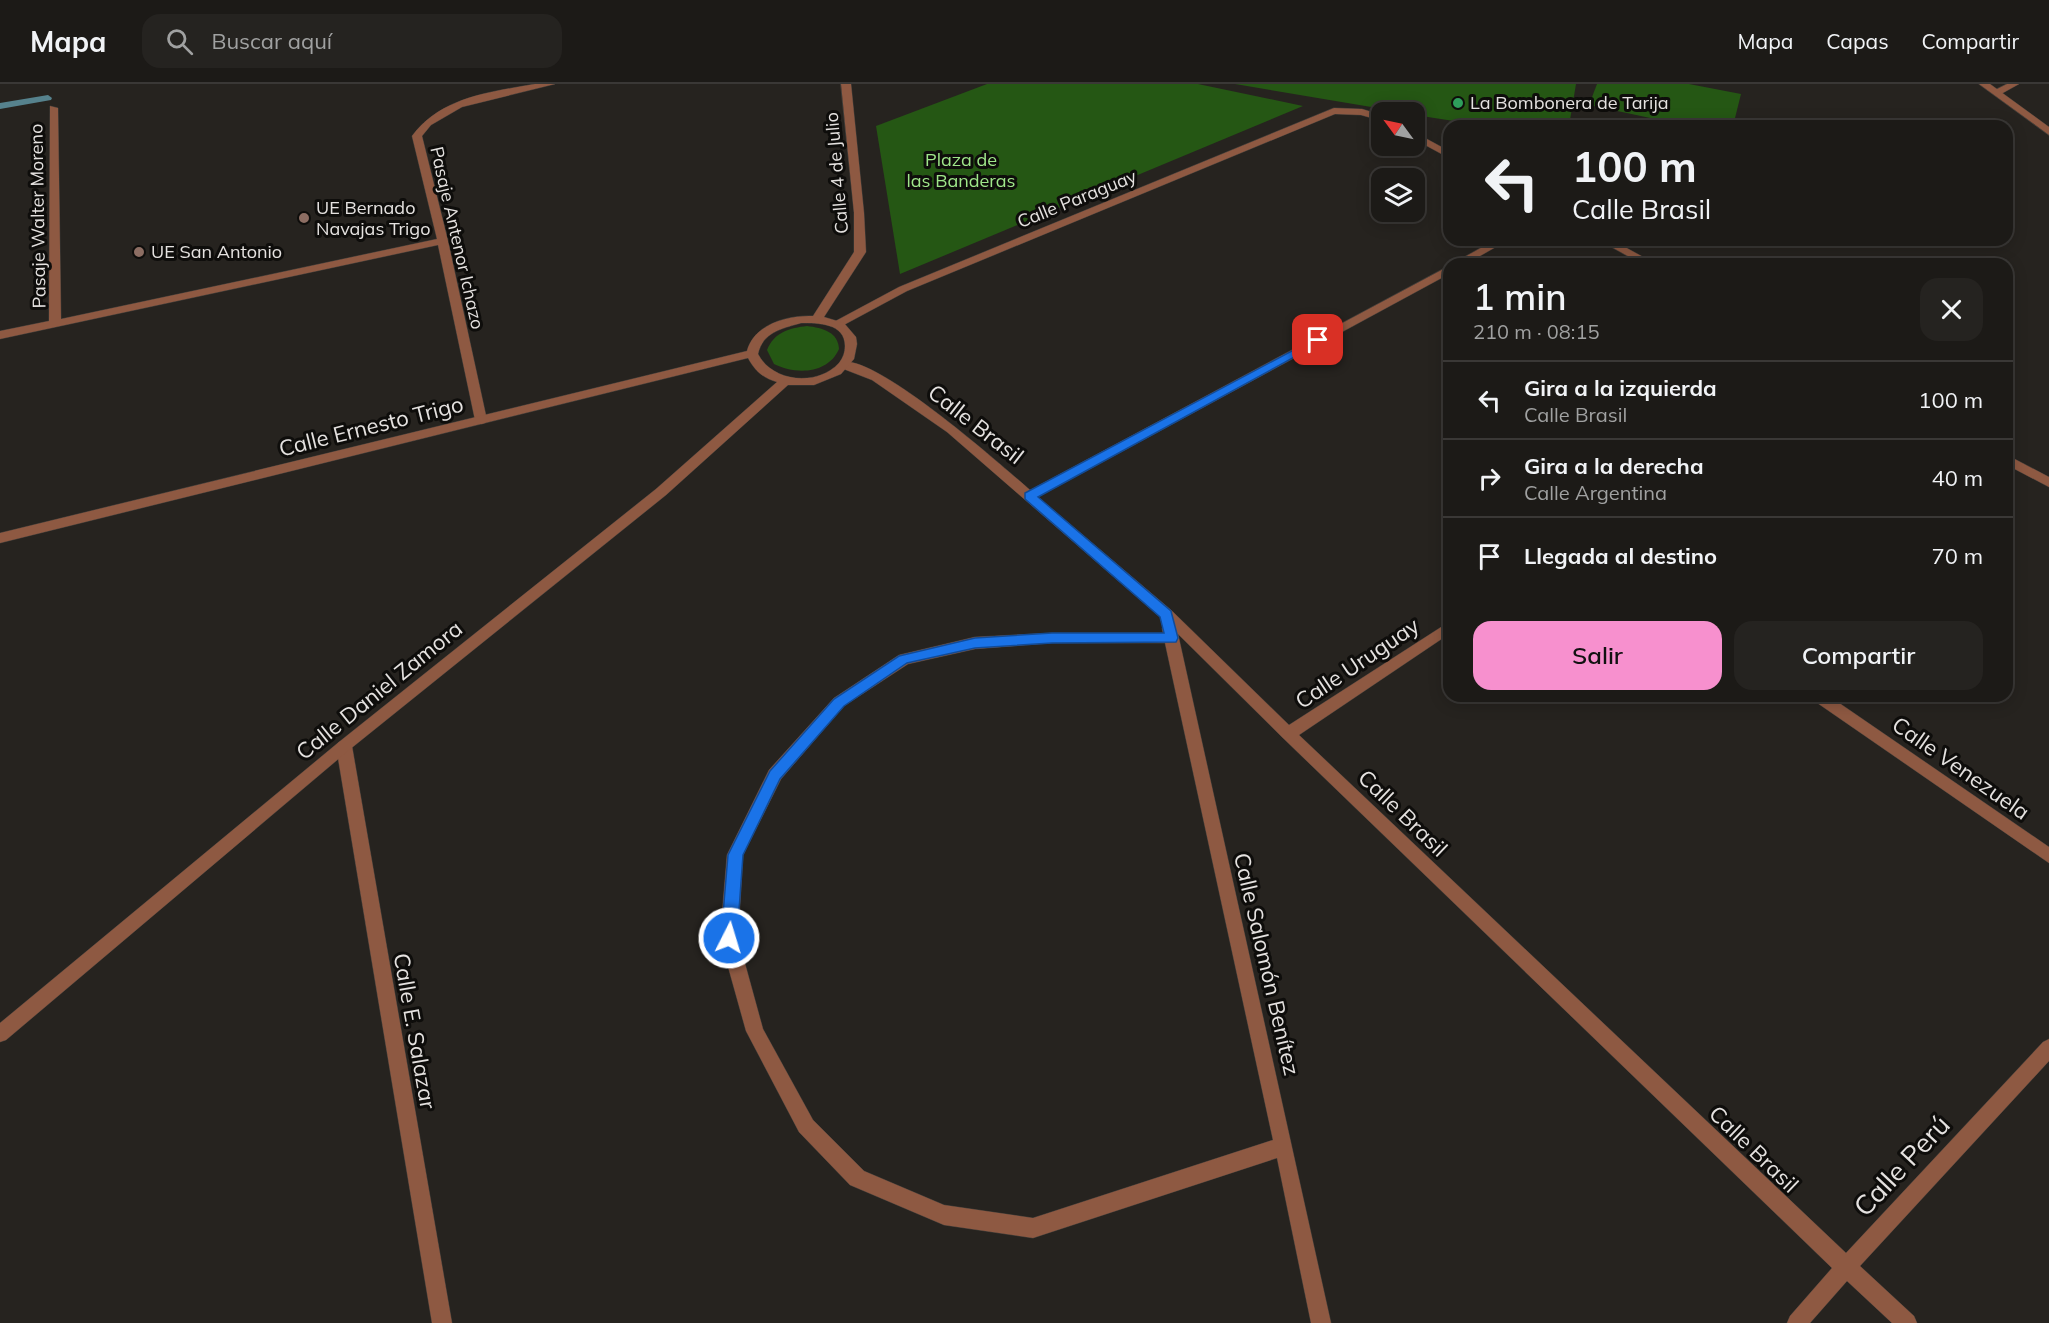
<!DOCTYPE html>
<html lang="es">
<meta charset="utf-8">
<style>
:root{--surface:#1c1a17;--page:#252320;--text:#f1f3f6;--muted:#a0a1a1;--line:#3a3836;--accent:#f790ce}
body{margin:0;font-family:Mulish,sans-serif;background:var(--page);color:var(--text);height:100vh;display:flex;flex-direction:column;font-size:22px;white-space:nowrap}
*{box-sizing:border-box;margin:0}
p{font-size:20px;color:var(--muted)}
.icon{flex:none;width:33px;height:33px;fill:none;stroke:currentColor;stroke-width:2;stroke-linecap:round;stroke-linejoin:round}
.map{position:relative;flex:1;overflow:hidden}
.details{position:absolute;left:1443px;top:174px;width:570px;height:444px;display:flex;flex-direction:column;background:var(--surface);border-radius:18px;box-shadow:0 3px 15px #0003,0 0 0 2px var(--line)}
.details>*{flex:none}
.top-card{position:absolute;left:1443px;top:36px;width:570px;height:126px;border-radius:18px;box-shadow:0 3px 15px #0003,0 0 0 2px var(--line);background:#1c1a17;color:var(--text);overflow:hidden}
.needle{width:39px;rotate:303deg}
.fabs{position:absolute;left:1371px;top:18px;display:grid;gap:12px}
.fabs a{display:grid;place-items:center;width:54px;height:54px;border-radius:12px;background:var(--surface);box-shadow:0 3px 15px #0003,0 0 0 2px var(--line);font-size:30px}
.pin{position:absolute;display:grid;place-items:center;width:51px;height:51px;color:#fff;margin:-26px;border-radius:12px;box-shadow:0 3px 9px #0006}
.me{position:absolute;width:66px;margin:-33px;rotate:5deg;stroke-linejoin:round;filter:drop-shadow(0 0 4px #0008)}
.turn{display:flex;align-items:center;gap:21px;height:126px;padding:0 30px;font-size:27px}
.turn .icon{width:78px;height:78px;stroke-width:2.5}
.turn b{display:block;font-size:42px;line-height:51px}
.round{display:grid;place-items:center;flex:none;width:63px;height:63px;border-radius:18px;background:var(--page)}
.headline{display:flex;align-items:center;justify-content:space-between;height:102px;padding:0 30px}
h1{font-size:36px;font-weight:600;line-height:45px}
.cta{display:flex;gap:12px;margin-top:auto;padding:12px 30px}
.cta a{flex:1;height:69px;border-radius:18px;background:var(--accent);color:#111;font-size:24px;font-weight:600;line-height:69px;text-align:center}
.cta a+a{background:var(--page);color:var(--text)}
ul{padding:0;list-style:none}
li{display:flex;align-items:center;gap:18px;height:78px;padding:0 30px;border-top:2px solid var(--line)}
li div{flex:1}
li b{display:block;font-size:22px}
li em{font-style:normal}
header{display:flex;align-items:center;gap:36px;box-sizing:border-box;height:84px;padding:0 30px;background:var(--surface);border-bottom:2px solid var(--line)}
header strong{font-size:28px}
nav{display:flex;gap:33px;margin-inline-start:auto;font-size:21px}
.search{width:420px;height:54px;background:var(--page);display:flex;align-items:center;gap:15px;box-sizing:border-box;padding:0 21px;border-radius:18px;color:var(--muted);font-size:22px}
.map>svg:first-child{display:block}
.green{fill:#255714}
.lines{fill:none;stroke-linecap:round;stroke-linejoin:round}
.stream{fill:#56828d;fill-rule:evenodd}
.minor-casing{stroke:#413e3a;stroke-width:1}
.tertiary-casing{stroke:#413e3a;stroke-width:1}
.minor{fill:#8e5942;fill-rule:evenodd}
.tertiary{fill:#8e5942;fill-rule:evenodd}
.route{fill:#1a73e8;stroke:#114b97;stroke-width:1.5}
.leisure-dot{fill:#2e9e5b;stroke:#0e0d0b;stroke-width:2}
.education-dot{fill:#8d6e63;stroke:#0e0d0b;stroke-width:2}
.labels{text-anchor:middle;stroke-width:6;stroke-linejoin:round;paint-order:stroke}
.far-poi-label{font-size:18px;fill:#e5e2e0;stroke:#0e0d0b;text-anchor:start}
.far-park-label{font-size:18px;fill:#9fe78a;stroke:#0e0d0b}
.far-street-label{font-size:18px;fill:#e5e2e0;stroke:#0e0d0b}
.street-label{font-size:22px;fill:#e5e2e0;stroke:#0e0d0b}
.near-street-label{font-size:27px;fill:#e5e2e0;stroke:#0e0d0b}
</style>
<header>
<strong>Mapa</strong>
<div class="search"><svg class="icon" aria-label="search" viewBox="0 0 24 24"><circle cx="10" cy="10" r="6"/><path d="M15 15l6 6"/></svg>Buscar aquí</div>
<nav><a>Mapa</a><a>Capas</a><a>Compartir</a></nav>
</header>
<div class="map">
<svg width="2049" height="1239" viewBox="0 0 2049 1239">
<rect width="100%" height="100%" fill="#26231f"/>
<g class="green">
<polygon points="987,0 1198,0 1303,22 900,190 876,42"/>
<polygon points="1235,0 1576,0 1569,42 1486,42 1415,31 1414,28 1401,28"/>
<polygon points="1597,0 1689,0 1741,10 1733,42 1688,42 1589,21"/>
<path d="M 807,242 C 823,244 838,248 839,265 C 828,290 796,291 774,280 L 767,266 C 774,248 790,244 807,242 Z"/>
</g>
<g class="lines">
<polygon class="stream" points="48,11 52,14 51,16 0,25 0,19"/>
<defs>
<g id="minor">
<path d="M 535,0 L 555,0 L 462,23 L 431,41 L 422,52 L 448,157 L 487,336 L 485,339 L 481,340 L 475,336 L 438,161 L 0,255 L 0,247 L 49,237 L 50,22 L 58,24 L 61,235 L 437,155 L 412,52 C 441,13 490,8 535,0 Z"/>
<polygon points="2007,0 2019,0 2001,10 1995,10 1995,6"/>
<polygon points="1334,24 1362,25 1382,31 1382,37 1361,31 1335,30 907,207 840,243 836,244 830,240 899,203"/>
<polygon points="1414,48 1449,67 1449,74 1414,55"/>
<polygon points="1495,156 1508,156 1466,180 1452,180"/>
<polygon points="1599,156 1612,156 1656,180 1642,180"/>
<path d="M 1449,182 L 1449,190 L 1038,413 L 1171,526 L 1289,641 L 1449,538 L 1449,550 L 1299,651 L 1846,1169 L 2043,958 L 2049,955 L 2049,977 L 1860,1182 L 1914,1232 L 1917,1239 L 1892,1239 L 1847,1197 L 1810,1239 L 1787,1239 L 1790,1232 L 1832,1184 L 1283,654 L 1178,550 L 1331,1239 L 1311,1239 L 1277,1074 L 1033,1154 L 944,1141 L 850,1101 L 799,1048 L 746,947 L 720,854 L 727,771 L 769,686 L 834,614 L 899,571 L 975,553 L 1052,549 L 1163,549 L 1162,544 L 1167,539 L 947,348 L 872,296 L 841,284 L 841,278 C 876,270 1000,380 1030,406 ZM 1052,559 L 1165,559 L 1273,1056 L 1033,1134 L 944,1121 L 864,1087 L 813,1036 L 763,945 L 738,854 L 743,771 L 781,695 L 844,622 L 908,580 L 975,565 Z"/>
<polygon points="2007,371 2049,393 2049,403 2007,381"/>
<polygon points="1811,612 1829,612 2049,763 2049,779 1813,616"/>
<polygon points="344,656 349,658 352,662 452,1239 432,1239 336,662 339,658"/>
</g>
<g id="tertiary">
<path d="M 841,0 L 851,0 L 864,129 L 866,168 L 824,233 L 844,239 L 856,253 L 857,260 L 854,275 L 841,290 L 814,301 L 788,301 L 666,411 L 349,666 L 6,956 L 0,958 L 0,939 L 339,658 L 656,405 L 777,298 C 763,294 755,287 748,274 L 0,459 L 0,449 L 747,267 C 754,240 788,231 813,232 L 854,168 L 854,129 ZM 801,239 C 818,239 845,239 845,262 C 845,268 843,274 839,279 C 817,303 772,298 758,270 C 763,248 781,245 801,239 Z"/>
<polygon points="1979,0 1990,0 2049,43 2049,51"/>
</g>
</defs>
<use href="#minor" class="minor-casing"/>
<use href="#tertiary" class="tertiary-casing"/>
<use href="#minor" class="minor"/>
<use href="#tertiary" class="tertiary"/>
</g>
<polygon class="route" points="1318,253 1324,256 1322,258 1038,413 1171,527 1178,554 1176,558 1052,559 975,564 907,579 844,622 780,695 743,771 737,854 734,859 729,861 723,859 721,854 728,771 770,687 834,615 899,572 975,554 1052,549 1164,549 1160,533 1025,415 1025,409"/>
<circle class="leisure-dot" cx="1458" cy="19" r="6"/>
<g class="education-dot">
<circle cx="304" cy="134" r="6"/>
<circle cx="139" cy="168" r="6"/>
</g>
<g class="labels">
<g class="far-poi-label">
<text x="1470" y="25">La Bombonera de Tarija</text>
<text x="316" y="130">UE Bernado<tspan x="316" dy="21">Navajas Trigo</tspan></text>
<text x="151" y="174">UE San Antonio</text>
</g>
<g class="far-park-label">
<text x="961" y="82">Plaza de<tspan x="961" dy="21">las Banderas</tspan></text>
</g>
<g class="far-street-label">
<text transform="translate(837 89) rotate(-95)" y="6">Calle 4 de Julio</text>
<text transform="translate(1077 115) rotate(-22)" y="6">Calle Paraguay</text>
<text transform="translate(38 132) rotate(-91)" y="6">Pasaje Walter Moreno</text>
<text transform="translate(457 154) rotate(77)" y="6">Pasaje Antenor Ichazo</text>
</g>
<g class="street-label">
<text transform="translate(976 340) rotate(38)" y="8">Calle Brasil</text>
<text transform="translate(371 342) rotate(-14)" y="8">Calle Ernesto Trigo</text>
<text transform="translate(1357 579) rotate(-34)" y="8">Calle Uruguay</text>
<text transform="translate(379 606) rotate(-39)" y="8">Calle Daniel Zamora</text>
<text transform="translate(1961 684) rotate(35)" y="8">Calle Venezuela</text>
<text transform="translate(1403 729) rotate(44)" y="8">Calle Brasil</text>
<text transform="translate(1267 880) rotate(77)" y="8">Calle Salomón Benítez</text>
<text transform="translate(415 947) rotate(80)" y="8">Calle E. Salazar</text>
<text transform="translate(1754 1065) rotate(44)" y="8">Calle Brasil</text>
</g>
<g class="near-street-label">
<text transform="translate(1902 1082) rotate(-47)" y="9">Calle Perú</text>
</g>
</g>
</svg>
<div class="fabs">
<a><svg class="needle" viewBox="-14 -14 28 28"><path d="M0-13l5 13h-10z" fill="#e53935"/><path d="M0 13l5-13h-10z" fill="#a0a1a1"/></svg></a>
<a><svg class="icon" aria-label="layers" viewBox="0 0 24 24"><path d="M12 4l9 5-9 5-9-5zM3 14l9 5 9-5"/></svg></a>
</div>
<div class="pin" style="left:1318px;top:256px;background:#d93025"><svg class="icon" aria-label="arrive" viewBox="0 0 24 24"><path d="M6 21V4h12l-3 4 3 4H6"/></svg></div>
<svg class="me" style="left:729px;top:854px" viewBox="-20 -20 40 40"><circle r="17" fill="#1a73e8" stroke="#fff" stroke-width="3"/><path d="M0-11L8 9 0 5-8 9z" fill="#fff"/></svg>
<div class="top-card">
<div class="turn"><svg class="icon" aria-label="left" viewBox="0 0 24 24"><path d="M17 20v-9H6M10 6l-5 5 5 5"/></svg><div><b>100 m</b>Calle Brasil</div></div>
</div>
<section class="details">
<div class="headline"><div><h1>1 min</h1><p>210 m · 08:15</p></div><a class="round"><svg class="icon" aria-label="close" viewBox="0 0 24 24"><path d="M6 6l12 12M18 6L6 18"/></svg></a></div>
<ul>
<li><svg class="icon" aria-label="left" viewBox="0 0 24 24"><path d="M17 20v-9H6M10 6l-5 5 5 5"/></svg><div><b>Gira a la izquierda</b><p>Calle Brasil</p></div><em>100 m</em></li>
<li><svg class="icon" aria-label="right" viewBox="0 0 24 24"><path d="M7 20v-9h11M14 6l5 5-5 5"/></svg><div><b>Gira a la derecha</b><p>Calle Argentina</p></div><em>40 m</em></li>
<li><svg class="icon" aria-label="arrive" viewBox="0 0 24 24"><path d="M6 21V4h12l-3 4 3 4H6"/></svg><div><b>Llegada al destino</b></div><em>70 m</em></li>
</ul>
<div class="cta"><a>Salir</a><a>Compartir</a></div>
</section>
</div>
